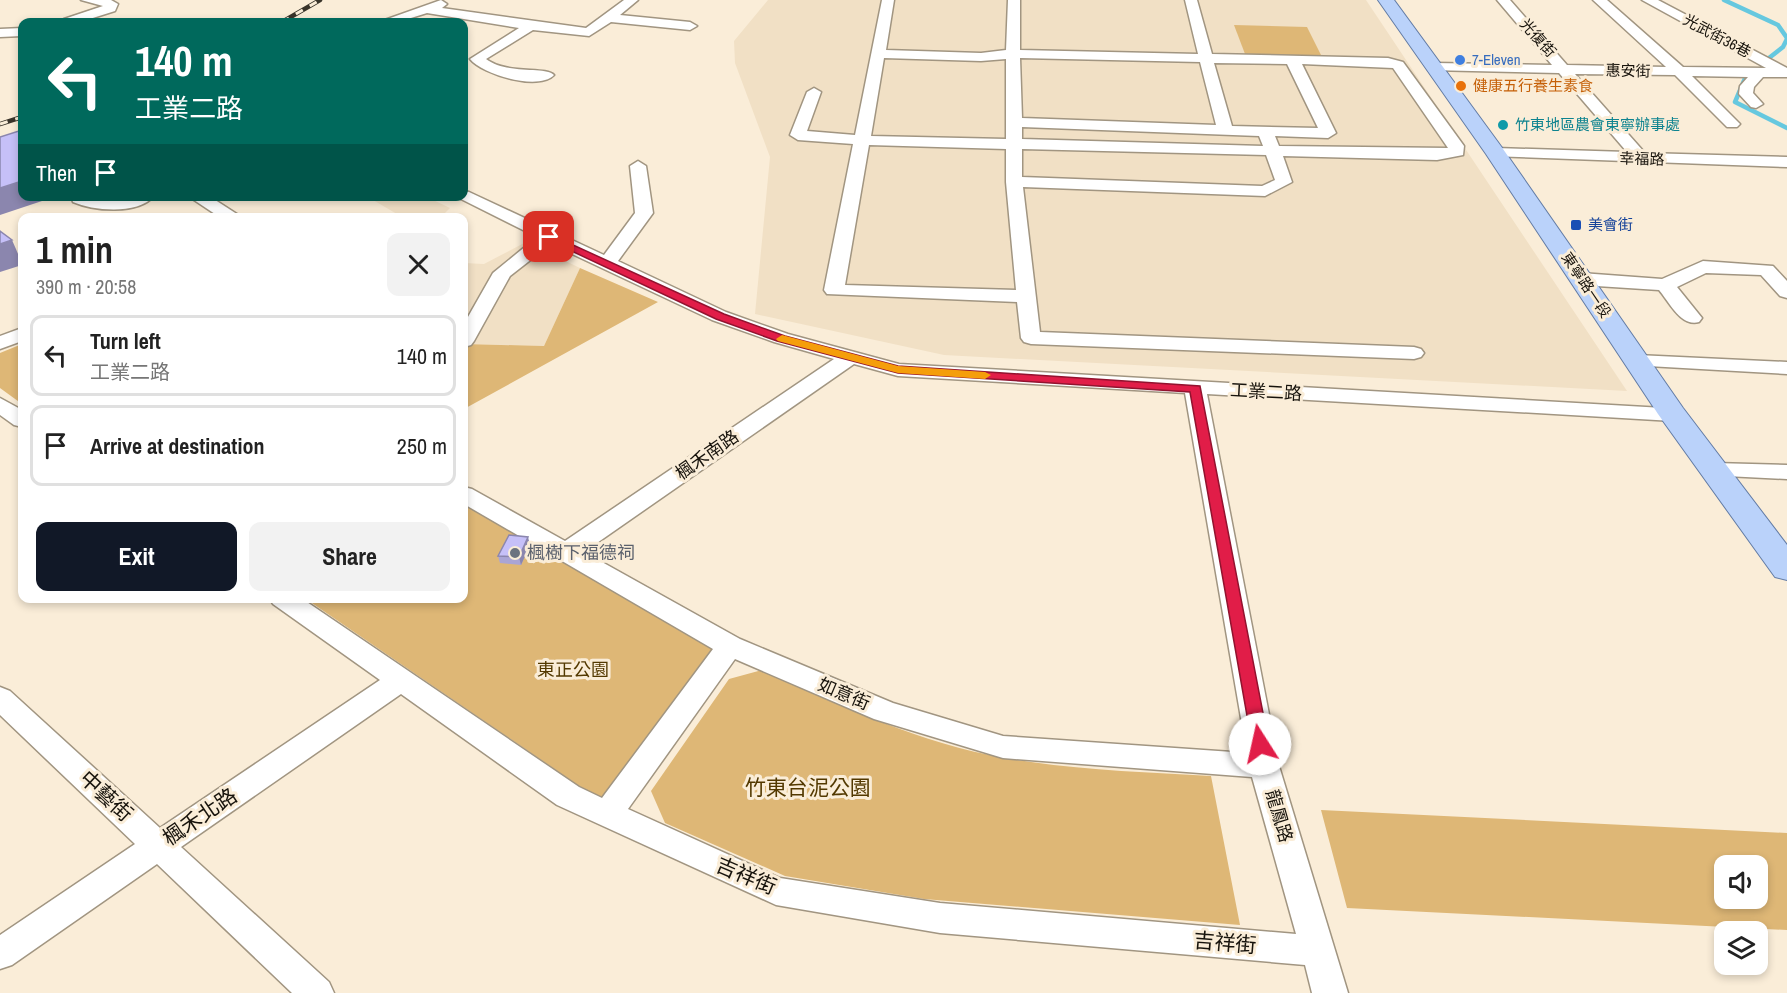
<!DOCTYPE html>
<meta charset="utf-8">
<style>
:root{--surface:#fff;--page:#f2f2f2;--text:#222;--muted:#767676;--line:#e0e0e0;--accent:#111827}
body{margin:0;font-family:"Archivo Narrow","Noto Sans TC",sans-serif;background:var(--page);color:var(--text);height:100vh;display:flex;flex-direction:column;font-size:22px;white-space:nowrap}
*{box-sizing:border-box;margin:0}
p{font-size:20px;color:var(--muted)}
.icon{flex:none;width:33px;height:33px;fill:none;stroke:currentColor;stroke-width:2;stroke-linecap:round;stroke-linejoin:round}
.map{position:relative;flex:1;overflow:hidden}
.details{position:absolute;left:18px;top:213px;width:450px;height:390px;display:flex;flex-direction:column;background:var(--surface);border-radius:12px;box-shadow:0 3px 9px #0003}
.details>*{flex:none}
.banner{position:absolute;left:18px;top:18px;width:450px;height:183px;border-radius:12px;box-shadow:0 3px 9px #0003;background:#00695c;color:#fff;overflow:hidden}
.buttons{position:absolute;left:1714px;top:855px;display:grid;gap:12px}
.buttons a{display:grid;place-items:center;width:54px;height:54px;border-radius:12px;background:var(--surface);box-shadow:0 3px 9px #0003;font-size:30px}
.pin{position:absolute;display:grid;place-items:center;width:51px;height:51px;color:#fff;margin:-26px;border-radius:12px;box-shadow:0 3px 9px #0006}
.me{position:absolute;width:66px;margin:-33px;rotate:350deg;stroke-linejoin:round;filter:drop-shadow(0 0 4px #0008)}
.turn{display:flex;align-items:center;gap:21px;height:126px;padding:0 18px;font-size:27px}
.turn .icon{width:78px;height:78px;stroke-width:2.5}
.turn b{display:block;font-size:42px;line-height:51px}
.then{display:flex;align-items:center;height:57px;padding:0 18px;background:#0003;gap:12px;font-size:22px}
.round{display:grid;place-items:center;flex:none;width:63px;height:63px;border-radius:12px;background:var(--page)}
.headline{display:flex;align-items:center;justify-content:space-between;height:102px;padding:0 18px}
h1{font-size:36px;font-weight:700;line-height:45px}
.cta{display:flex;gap:12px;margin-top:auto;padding:12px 18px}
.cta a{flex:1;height:69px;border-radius:12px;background:var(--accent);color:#fff;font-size:24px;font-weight:700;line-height:69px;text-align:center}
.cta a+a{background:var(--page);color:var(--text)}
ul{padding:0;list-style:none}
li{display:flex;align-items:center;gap:18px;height:81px;margin:0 12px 9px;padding:0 6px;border:3px solid var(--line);border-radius:12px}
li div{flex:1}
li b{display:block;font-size:22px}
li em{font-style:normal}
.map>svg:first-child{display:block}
.built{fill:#f1e0c5}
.green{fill:#deb776;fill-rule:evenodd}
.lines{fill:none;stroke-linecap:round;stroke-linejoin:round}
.stream{stroke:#66c8df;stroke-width:4.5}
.minor-casing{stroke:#a19581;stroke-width:3}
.major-casing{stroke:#637ca5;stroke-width:2}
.minor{fill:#fff;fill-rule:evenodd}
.major{fill:#bad2fa;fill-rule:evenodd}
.rail-casing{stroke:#39342a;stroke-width:4.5}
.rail{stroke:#faedd8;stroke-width:3;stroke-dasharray:8;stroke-linecap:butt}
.wall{fill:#aaa5d5}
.shaded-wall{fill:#8b86ae}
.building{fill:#c6c0f8;stroke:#8b86ae;stroke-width:1.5}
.route{fill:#e11d48;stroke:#92132f;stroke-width:1.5}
.slow{fill:#f59e0b}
.shop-dot{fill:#3f7fe0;stroke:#faedd8;stroke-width:2}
.food-dot{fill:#e8710a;stroke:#faedd8;stroke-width:2}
.culture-dot{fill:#0f9aa8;stroke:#faedd8;stroke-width:2}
.transit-dot{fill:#1a4fb4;stroke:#faedd8;stroke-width:2}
.worship-dot{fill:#6b7280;stroke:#faedd8;stroke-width:2}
.labels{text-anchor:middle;stroke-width:6;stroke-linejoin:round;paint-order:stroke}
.far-street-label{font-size:15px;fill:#17130c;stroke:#faedd8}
.far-shop-label{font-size:15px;fill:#366cbe;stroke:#faedd8;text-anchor:start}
.far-food-label{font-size:15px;fill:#c56008;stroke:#faedd8;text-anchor:start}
.far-culture-label{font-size:15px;fill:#0d838f;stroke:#faedd8;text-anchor:start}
.far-transit-label{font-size:15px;fill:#164399;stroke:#faedd8;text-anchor:start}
.street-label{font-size:18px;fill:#17130c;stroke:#faedd8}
.worship-label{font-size:18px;fill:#5b616d;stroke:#faedd8;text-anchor:start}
.park-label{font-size:18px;fill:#533900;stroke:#faedd8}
.near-park-label{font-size:21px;fill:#533900;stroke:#faedd8}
.near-street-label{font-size:21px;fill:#17130c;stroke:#faedd8}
</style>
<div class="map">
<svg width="1787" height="993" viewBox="0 0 1787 993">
<rect width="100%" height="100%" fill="#faedd8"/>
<g class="built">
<polygon points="768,0 1366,0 1627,391 944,355 755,314 770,157 735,63 734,41"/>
<polygon points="368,197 427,197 450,208 441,217 402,217"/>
<polygon points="526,242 580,268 544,346 464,344 464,263 484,264"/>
</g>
<g class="green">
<polygon points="1234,25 1307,27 1322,57 1245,54"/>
<polygon points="580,268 658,302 464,409 464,344 544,346"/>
<polygon points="22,344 22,404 0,388 0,353"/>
<polygon points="464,502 715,646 604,803 306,599 464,598"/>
<path d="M 762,670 C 840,705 921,744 1006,758 C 1074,770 1143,772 1211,776 L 1240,925 L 924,899 L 785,876 L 665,823 L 651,791 L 729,679 Z"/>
<path d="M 1321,810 L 1787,833 L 1787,930 L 1347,908 ZM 1725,866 L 1758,866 L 1758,898 L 1725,898 Z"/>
</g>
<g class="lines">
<g class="stream">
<polyline points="1724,0 1778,25 1787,38"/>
<polyline points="1769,58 1783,47 1787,39"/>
<polyline points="1746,76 1735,102 1787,128"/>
</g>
<defs>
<g id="minor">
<polygon points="81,0 111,0 118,4 115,11 80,22 63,22 64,19 103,6"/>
<path d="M 441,0 L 447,4 L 442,8 L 586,28 L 624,0 L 638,0 L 620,15 L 690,22 L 697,26 L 690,30 L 611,22 L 589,36 L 533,30 L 486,59 C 507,75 546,66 554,75 C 539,91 483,75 470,59 L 519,28 L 427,13 L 398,22 L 379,22 Z"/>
<path d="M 882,0 L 894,0 L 886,50 L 981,53 L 1006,50 L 1008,0 L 1020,0 L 1020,50 L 1198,54 L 1185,0 L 1197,0 L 1212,54 L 1388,58 L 1403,62 L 1464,146 L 1463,155 L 1437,160 L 1283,156 L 1292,182 L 1265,196 L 1023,187 L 1040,332 L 1414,347 L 1421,349 L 1424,353 L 1421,357 L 1414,359 L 1031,344 L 1024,342 L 1021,338 L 1017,302 L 827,294 L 824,290 L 853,144 L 798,140 L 790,135 L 807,92 L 814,88 L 821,92 L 807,131 L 855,135 ZM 884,58 L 981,61 L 1006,59 L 1006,139 L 871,136 ZM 1020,58 L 1200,62 L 1216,125 L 1022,118 ZM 1214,63 L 1287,64 L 1318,128 L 1232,126 ZM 1302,64 L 1393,68 L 1448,148 L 1279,146 L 1275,136 L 1328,138 L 1336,133 ZM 1022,127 L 1259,136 L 1263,146 L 1022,139 ZM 869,145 L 1006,149 L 1006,182 L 1016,290 L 845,285 ZM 1022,149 L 1266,155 L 1275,180 L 1262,186 L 1022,177 Z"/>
<polygon points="1497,0 1510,0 1567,65 1666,67 1593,0 1607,0 1683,67 1766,68 1642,0 1658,0 1787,68 1787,77 1763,77 1754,87 1753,93 1763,104 1756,108 1751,107 1739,94 1740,86 1748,77 1692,76 1740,124 1737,127 1727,127 1675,75 1575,74 1645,153 1787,157 1787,167 1490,156 1488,153 1490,150 1496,148 1627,152 1559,73 1429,70 1429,64 1434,63 1552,65"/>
<polygon points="22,28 22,36 0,37 0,29"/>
<path d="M 638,161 L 646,166 L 653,213 L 618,261 L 726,312 L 788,334 L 899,364 L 1681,409 L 1684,414 L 1681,419 L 1673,421 L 1207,394 L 1279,766 L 1348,993 L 1312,993 L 1305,965 L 940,933 L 776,905 L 557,805 L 401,694 L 181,847 L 329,982 L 334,993 L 292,993 L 157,864 L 12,965 L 0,969 L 0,935 L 135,844 L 0,715 L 0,687 L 10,691 L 160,828 L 380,680 L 273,604 L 269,598 L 301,598 L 579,787 L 602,798 L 713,649 L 464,504 L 464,487 L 472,489 L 565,541 L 834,359 L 774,342 L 712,320 L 551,244 L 510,276 L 474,341 L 471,345 L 464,347 L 464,324 L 493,273 L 537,237 L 455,196 L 464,196 L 464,191 L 469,192 L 604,255 L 635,213 L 630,166 ZM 854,364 L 898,376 L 1185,393 L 1247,753 L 1003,736 L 893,703 L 740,639 L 584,552 ZM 735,659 L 874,719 L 1003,758 L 1252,777 L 1296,934 L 940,903 L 780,878 L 628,809 Z"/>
<path d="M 71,196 L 104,200 L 154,196 C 138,215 94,211 73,202 Z"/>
<polygon points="188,196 209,196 243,218 221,218"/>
<path d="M 1703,261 L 1773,266 L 1787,281 L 1787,298 L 1780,296 L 1761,275 L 1706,273 L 1677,287 L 1702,318 L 1699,322 C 1681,327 1670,303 1659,290 L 1581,285 L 1571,279 L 1581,273 L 1662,279 Z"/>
<polygon points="22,328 22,341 0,349 0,336"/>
<polygon points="1637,355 1787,362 1787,374 1630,365 1627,361 1630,357"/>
<polygon points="0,398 22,410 22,427 14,425 0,415"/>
<polygon points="1714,463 1787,465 1787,479 1706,475 1702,470 1706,465"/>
</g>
<polygon id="major" points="1378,0 1394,0 1503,149 1683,408 1787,545 1787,580 1775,577 1658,414 1486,154"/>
</defs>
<use href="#minor" class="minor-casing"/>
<use href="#major" class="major-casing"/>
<use href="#minor" class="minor"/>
<use href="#major" class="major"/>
<defs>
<g id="rail">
<polyline points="282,22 320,0"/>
<polyline points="0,124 22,117"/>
</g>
</defs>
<use href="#rail" class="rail-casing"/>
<use href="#rail" class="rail"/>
</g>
<polygon class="wall" points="530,545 521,565 500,563 498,556"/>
<g class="shaded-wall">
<polygon points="22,181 22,196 57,196 0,215 0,188"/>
<polygon points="12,240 22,263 22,265 0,272 0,244"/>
<polygon points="528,537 530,545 521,565 519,557"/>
</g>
<g class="building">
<polygon points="22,130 22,181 0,188 0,137"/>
<polygon points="0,231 12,240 0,244"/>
<polygon points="509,535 528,537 519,557 498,556"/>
</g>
<polygon class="route" points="549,234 724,314 785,336 898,366 1200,386 1269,744 1266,749 1254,749 1252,744 1190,392 898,373 777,341 716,319 546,239 544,237"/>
<polygon class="slow" points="782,335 898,366 985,372 991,375 985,379 898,373 778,341 776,339"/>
<circle class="shop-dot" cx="1460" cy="60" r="6"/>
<circle class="food-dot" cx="1461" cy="86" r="6"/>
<circle class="culture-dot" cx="1503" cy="125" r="6"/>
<rect class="transit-dot" x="1570" y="219" width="12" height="12" rx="3"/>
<circle class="worship-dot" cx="515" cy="553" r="6"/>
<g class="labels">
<g class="far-street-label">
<text transform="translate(1717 36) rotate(28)" y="5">光武街36巷</text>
<text transform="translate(1538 38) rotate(48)" y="5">光復街</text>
<text transform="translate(1628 71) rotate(1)" y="5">惠安街</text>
<text transform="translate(1642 159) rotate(2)" y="5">幸福路</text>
<text transform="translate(1586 285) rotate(56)" y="5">東寧路一段</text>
</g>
<g class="far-shop-label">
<text x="1472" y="65">7-Eleven</text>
</g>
<g class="far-food-label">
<text x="1473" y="91">健康五行養生素食</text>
</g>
<g class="far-culture-label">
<text x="1515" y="130">竹東地區農會東寧辦事處</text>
</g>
<g class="far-transit-label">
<text x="1588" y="230">美會街</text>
</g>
<g class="street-label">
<text transform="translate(1266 392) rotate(3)" y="6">工業二路</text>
<text transform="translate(707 455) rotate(-35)" y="6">楓禾南路</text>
<text transform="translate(844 694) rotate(23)" y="6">如意街</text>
<text transform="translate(1279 816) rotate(74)" y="6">龍鳳路</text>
</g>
<g class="worship-label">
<text x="527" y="559">楓樹下福德祠</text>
</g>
<g class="park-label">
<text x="573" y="676">東正公園</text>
</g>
<g class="near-park-label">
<text x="808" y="795">竹東台泥公園</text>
</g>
<g class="near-street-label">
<text transform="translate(106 796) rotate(43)" y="7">中藝街</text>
<text transform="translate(200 817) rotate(-34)" y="7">楓禾北路</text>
<text transform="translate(746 876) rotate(23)" y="7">吉祥街</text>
<text transform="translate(1225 943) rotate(5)" y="7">吉祥街</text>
</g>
</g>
</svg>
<div class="buttons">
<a><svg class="icon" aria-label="sound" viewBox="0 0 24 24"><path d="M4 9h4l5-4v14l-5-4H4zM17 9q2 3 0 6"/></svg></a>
<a><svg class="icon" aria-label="layers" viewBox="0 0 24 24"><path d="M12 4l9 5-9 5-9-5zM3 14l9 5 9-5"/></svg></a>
</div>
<div class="pin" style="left:549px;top:237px;background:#d93025"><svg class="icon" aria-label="arrive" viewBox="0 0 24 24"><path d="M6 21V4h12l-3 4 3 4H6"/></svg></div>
<svg class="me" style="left:1260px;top:744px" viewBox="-20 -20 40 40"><circle r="19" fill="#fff"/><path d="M0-13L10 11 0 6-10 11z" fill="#e11d48"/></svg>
<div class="banner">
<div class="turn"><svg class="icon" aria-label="left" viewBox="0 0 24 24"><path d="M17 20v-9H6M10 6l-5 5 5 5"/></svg><div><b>140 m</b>工業二路</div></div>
<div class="then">Then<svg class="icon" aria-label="arrive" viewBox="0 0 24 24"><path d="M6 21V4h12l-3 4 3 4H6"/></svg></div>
</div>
<section class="details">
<div class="headline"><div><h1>1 min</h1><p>390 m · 20:58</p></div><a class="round"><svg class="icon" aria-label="close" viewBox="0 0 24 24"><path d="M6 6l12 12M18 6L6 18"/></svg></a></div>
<ul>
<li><svg class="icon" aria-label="left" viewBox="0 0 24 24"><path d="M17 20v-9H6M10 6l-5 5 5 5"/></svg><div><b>Turn left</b><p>工業二路</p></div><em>140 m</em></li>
<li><svg class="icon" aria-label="arrive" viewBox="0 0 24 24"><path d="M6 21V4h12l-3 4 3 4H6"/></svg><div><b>Arrive at destination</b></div><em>250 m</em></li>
</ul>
<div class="cta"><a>Exit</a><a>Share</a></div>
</section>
</div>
